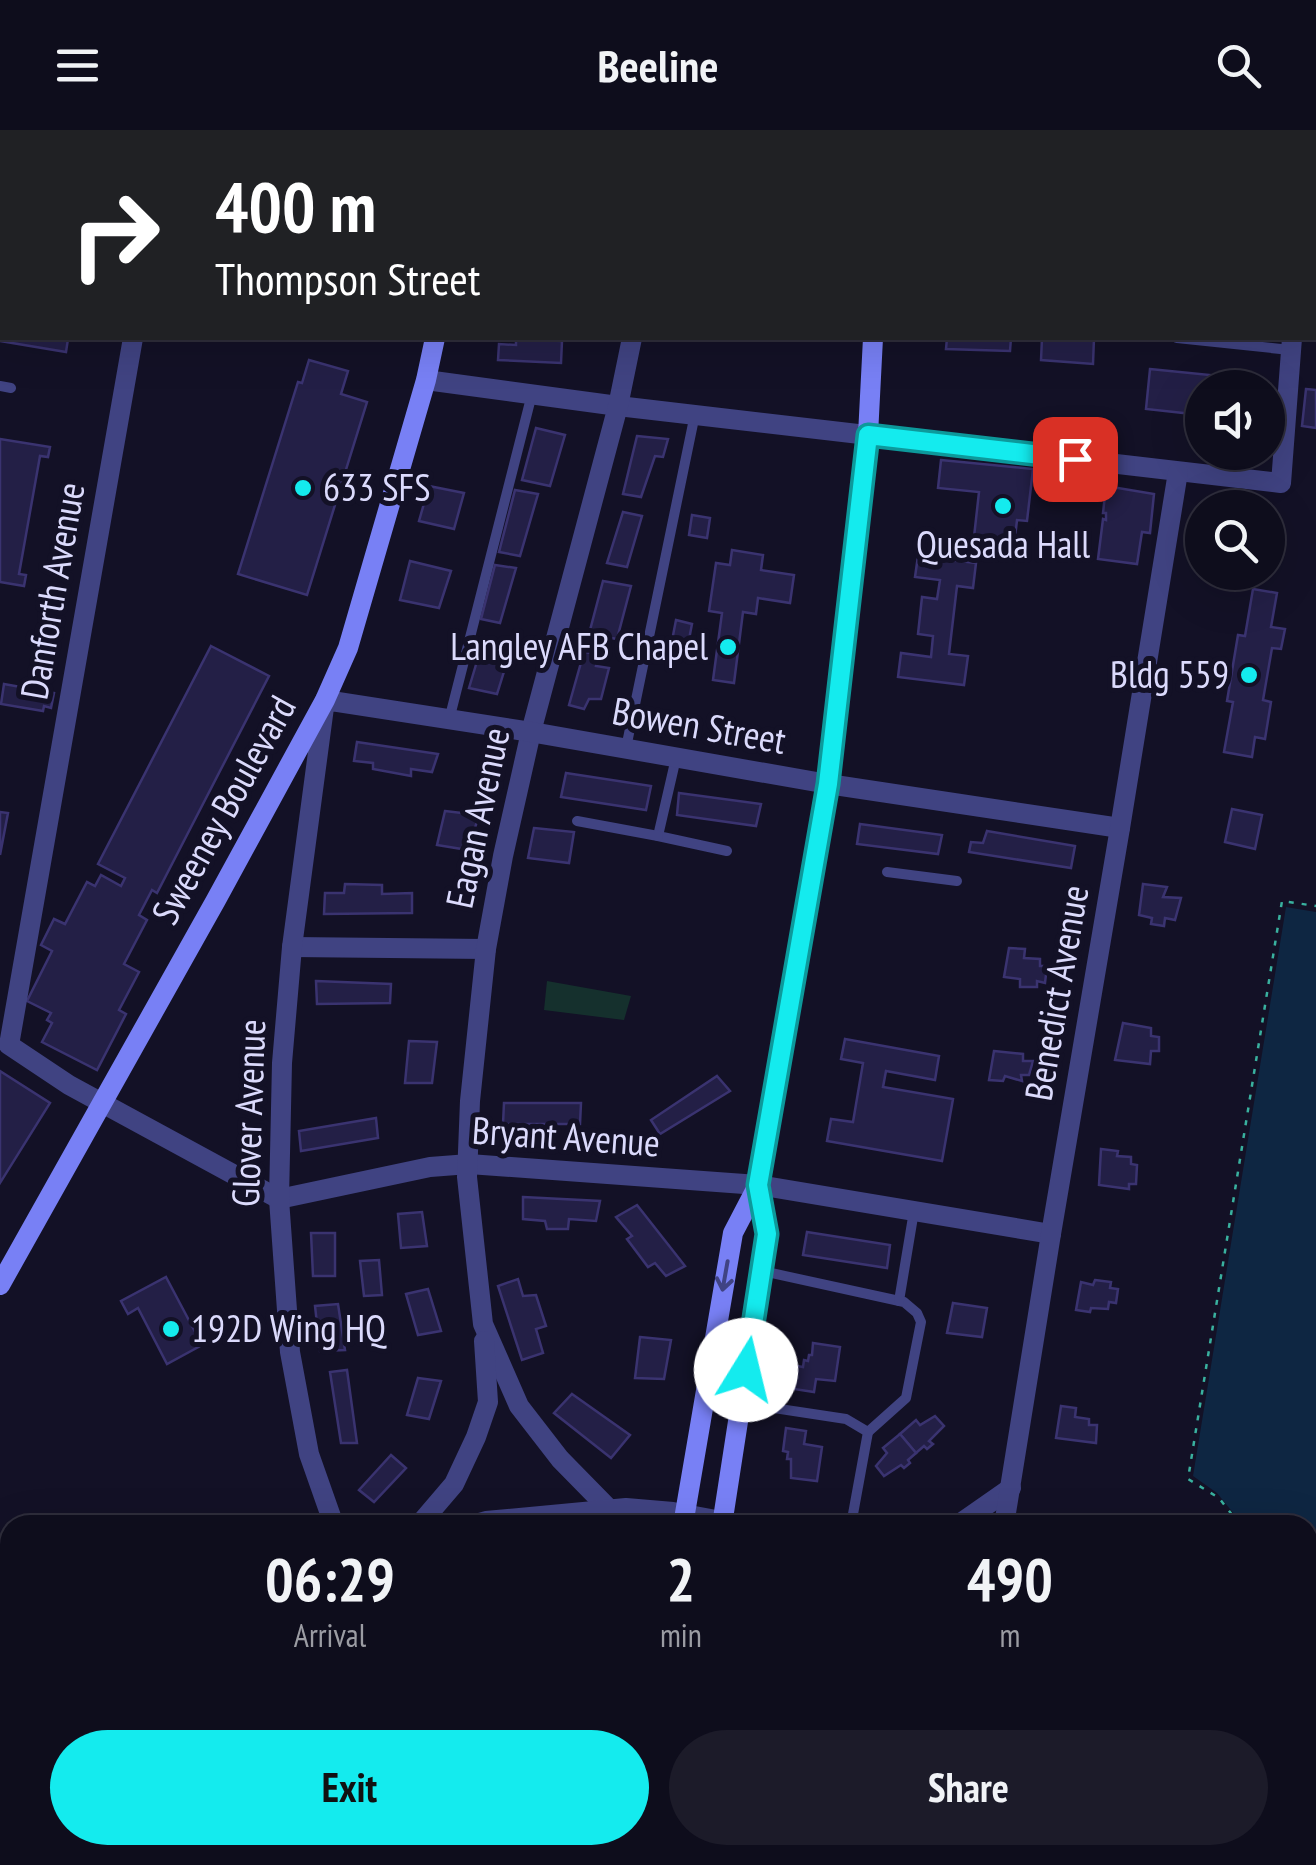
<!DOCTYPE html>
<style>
:root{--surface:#0e0d1c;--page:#1c1b29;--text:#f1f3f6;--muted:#9b9ca3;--line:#2e2d3b;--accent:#14ebee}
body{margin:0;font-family:"PT Sans Narrow",sans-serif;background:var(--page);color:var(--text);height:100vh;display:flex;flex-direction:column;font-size:38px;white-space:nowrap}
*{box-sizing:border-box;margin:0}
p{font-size:32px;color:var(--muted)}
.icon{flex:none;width:55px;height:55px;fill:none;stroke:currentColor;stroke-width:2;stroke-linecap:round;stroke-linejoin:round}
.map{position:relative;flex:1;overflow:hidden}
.side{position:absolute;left:0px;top:1385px;width:1318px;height:350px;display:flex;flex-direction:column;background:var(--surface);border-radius:30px 30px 0 0;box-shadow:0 10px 40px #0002,0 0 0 2px var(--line)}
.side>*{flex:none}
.hud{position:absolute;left:0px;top:0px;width:1318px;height:210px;box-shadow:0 10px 40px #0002,0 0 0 2px var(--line);background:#202124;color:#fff;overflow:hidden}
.fabs{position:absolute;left:1185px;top:240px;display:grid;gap:20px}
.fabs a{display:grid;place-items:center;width:100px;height:100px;border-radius:50%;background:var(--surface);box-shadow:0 10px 40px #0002,0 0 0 2px var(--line);font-size:50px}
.pin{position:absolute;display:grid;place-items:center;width:85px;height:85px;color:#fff;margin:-42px;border-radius:20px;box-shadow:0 5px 15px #0006}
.me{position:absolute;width:110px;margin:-55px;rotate:9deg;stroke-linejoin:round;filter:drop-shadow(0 0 8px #0008)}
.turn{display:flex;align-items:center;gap:35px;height:210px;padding:0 50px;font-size:45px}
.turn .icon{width:130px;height:130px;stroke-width:2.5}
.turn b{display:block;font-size:70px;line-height:85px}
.eta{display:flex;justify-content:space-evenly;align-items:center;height:170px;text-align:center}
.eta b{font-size:60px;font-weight:700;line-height:70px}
.button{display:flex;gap:20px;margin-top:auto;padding:20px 50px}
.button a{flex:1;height:115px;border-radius:60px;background:var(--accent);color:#111;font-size:40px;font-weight:700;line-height:115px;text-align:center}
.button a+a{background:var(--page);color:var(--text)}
header{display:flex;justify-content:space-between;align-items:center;height:130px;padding:0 50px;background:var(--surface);font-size:45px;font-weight:700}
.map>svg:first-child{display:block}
.green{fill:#15302d}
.water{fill:#0e2642}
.building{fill:#231f46;stroke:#3a3370;stroke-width:2.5}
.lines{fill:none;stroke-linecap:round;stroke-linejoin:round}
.path{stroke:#39b19f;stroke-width:2.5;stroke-dasharray:5 8;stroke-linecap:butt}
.lane{stroke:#404382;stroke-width:10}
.street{stroke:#404382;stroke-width:20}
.secondary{stroke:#7880f5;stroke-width:20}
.oneway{stroke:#404383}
.route-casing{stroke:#0d999b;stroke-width:25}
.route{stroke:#14ebee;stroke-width:18}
.poi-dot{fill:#14ebee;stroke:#131126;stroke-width:4}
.labels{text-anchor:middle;stroke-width:10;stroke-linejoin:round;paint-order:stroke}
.poi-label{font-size:38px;fill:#dbdafc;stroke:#131126;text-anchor:start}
.street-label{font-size:38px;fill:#dbdafc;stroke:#131126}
</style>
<header><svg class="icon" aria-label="menu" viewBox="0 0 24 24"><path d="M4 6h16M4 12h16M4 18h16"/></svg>Beeline<svg class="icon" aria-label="search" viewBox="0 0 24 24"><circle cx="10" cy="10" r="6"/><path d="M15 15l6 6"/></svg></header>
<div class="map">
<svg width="1316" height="1735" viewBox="0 0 1316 1735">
<rect width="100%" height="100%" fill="#131126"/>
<polygon class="green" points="547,851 631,866 624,890 544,880"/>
<polygon class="water" points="1286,777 1316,782 1316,1735 1131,1735 1133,1725 1308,1725 1308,1395 1243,1395 1217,1363 1193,1346"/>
<g class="building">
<polygon points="0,69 2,69 2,208 68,209 66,222 0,211"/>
<polygon points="947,208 1011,208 1010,221 946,219"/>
<polygon points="1042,208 1094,208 1093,234 1041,230"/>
<polygon points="516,209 562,211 561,233 498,230 499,214 516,215"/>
<polygon points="309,230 348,241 341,264 367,272 307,465 238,444 298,252 302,253"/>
<polygon points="1150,239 1250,249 1249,258 1202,258 1202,285 1146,279"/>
<polygon points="1306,259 1316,260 1316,298 1302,296"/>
<polygon points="536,298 565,305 550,356 522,350"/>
<polygon points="637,306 668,309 663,327 655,326 641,367 623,364"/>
<polygon points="0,309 50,317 48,327 40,326 19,444 26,445 24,456 0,452"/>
<polygon points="941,330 1033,339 1027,391 1017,390 1013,425 980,421 981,408 974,407 979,362 938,358"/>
<polygon points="429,356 464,363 454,399 419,391"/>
<polygon points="1106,356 1154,364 1150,403 1142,402 1137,434 1098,429 1103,389 1106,390 1106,383 1103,383"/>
<polygon points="515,360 538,364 520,426 499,422"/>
<polygon points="623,382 642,386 627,437 607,433"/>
<polygon points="692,385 710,388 707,408 689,405"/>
<polygon points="732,420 763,425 761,440 794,445 790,473 758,468 756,484 743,482 734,553 713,550 722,483 709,481 716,433 730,435"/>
<polygon points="918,426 976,433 973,458 957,456 949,524 968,526 964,555 898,547 901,523 931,527 933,506 918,504 922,467 937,469 940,450 915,447"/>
<polygon points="410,431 451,441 439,478 400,470"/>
<polygon points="495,435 516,438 500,493 481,489"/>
<polygon points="603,451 631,456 617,509 589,504"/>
<polygon points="1253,459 1277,463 1271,497 1285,499 1281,519 1272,518 1263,570 1271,572 1265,609 1255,607 1252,627 1224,622 1233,572 1227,571 1238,505 1245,506"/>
<polygon points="676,490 692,494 685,530 669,526"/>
<polygon points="484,508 512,516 497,564 469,558"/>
<polygon points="211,516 269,546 157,763 152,760 139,785 147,790 124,834 139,842 119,880 126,884 97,940 42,912 52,893 47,890 51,883 27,871 52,821 41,815 54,789 65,794 87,752 95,756 101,745 121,756 125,748 98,734"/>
<polygon points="584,522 599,524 596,536 609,538 601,569 589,569 584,579 569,575"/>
<polygon points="4,554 54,563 51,578 44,576 43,581 1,574"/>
<polygon points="357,612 438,624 432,642 411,639 411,646 373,639 373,633 354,631"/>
<polygon points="566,643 651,656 646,680 561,667"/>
<polygon points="679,663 761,674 756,696 677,685"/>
<polygon points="1232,679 1262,685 1255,719 1225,712"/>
<polygon points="445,681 479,685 468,720 437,715"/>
<polygon points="0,682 8,683 0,725"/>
<polygon points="860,694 942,705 938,724 857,714"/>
<polygon points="534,698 574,702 569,733 528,728"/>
<polygon points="987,701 1075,716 1071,738 969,722 971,712 983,713"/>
<polygon points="345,754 382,755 382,764 412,763 412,783 324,784 325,763 344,763"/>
<polygon points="1143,754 1167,757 1163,767 1181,768 1175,790 1165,788 1164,796 1151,794 1152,788 1139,785"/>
<polygon points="1009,818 1025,819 1024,828 1040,829 1040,836 1047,836 1045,853 1037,851 1037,857 1020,857 1020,849 1004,847"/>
<polygon points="316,851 391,854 390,873 317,874"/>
<polygon points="1123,893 1151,898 1151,906 1159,907 1159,921 1151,921 1150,934 1115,930"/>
<polygon points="845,909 939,926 935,950 886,941 883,957 953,969 942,1031 827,1011 831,989 853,992 863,933 841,929"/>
<polygon points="409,911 437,912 432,953 405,953"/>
<polygon points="994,921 1023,924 1023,931 1033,931 1029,945 1021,945 1022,951 1005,946 1003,951 989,950"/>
<polygon points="0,941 50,973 0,1053"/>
<polygon points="717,946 730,961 660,1004 651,990"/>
<polygon points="504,973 581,973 580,994 503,994"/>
<polygon points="376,988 378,1008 301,1021 299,1001"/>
<polygon points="1101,1019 1118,1021 1117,1026 1131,1027 1131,1034 1137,1035 1136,1054 1129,1054 1129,1059 1099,1055"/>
<polygon points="523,1067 600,1071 596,1091 569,1089 568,1099 547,1099 545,1091 523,1089"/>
<polygon points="637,1075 685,1136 666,1146 655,1133 648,1137 627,1109 632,1106 616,1087"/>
<polygon points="422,1082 427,1116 401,1118 398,1084"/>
<polygon points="807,1102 890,1115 887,1138 803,1125"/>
<polygon points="311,1103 335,1103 335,1146 313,1146"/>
<polygon points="379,1130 382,1165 364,1166 360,1131"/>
<polygon points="166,1147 202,1215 167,1234 138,1178 128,1184 121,1171"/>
<polygon points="518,1149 523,1166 536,1165 546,1196 536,1199 543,1223 522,1230 498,1156"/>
<polygon points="1095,1150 1111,1152 1110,1158 1118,1159 1116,1173 1109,1172 1108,1179 1091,1178 1090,1182 1076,1180 1081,1152 1093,1155"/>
<polygon points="428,1159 441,1201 418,1205 406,1164"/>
<polygon points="953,1173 987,1178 982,1207 947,1203"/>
<polygon points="338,1174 345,1220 320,1221 315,1176"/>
<polygon points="640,1207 671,1210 664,1249 635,1248"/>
<polygon points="813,1213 840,1217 835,1251 816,1249 814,1262 794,1259 797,1236 803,1237 804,1230 808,1231 809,1225 812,1225"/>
<polygon points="347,1240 357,1313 341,1313 330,1242"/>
<polygon points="418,1248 441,1251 429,1289 407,1285"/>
<polygon points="572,1264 630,1305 611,1328 554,1283"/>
<polygon points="1061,1276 1076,1278 1075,1287 1089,1289 1089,1295 1097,1295 1096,1313 1056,1308"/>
<polygon points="935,1286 944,1296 929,1311 933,1314 927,1319 924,1316 916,1323 900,1304 916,1290 920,1295"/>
<polygon points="786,1298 806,1301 804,1314 822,1317 817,1351 791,1348 791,1329 787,1329 788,1322 783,1321"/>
<polygon points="900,1304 916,1323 908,1330 910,1333 904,1338 901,1335 884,1346 876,1336 887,1323 883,1318"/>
<polygon points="391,1325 406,1338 374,1372 359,1360"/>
<polygon points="983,1725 1026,1725 1025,1735 1004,1735 982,1728"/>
</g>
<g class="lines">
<g class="path">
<polyline points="1240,1395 1219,1368 1188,1349 1282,771 1316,776"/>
<polyline points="1124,1735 1126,1725"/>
</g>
<g class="lane">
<polyline points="1177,208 1290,220"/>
<polyline points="0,256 11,258"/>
<polyline points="449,590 532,264"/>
<polyline points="626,618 695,284"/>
<polyline points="676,628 658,706 727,721"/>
<polyline points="577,691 658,706"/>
<polyline points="887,742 957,751"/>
<polyline points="762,1141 904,1172 917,1183 921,1192 906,1268 868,1302"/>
<polyline points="899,1171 914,1081"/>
<polyline points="741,1273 846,1289 868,1302 851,1395"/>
</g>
<g class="street">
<polyline points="169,2 170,0"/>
<polyline points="664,2 664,0"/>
<polyline points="1308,2 1308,0"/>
<polyline points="133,208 9,915 69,955 279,1069 430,1037 469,1034 758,1055 1051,1104"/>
<polyline points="426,250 618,276 1281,353 1292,208"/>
<polyline points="292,817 486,819"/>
<polyline points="610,1380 560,1329 519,1276 483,1194 467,1047 470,971 486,819 503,726 531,602 618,276 632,208"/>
<polyline points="334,1395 309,1324 290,1222 279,1069 282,933 292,817 325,570 531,602 828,654 1120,698"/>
<polyline points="419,1395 454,1354 476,1307 488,1272 484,1211"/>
<polyline points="472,1395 486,1391 626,1378 673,1382 743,1395"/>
<polyline points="958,1395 1011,1358"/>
<polyline points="1004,1395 1051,1104 1120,698 1178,342"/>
<polyline points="0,1494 10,1499"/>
<polyline points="287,1725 294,1735"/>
<polyline points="692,1725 760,1735"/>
<polyline points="67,1735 71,1725"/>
<polyline points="505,1735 530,1725"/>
<polyline points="948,1735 950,1725"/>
</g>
<g class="secondary">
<polyline points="466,2 466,0"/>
<polyline points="881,2 881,0"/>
<polyline points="0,1155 216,770 325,570 348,518 426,250 435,208"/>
<polyline points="683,1395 733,1103 758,1055 828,654 868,305 873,208"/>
<polyline points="722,1395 767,1104 758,1055"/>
<polyline points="628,1735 629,1725"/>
<polyline points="667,1735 668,1725"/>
</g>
</g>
<defs><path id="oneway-shaft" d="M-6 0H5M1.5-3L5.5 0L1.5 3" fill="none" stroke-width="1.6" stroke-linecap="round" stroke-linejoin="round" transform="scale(2.5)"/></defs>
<use class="oneway" href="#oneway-shaft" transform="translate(725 1146) rotate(100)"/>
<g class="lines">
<defs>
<polyline id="route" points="746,1240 767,1104 758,1055 828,654 868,305 1075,329"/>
</defs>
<use href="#route" class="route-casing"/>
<use href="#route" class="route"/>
</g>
<g class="poi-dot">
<circle cx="303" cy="358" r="10"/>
<circle cx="1003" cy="376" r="10"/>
<circle cx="728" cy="517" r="10"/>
<circle cx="1249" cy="545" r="10"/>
<circle cx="171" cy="1199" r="10"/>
</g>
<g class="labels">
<g class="poi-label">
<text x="323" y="371">633 SFS</text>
<text x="1003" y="428" text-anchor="middle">Quesada Hall</text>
<text x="708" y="530" text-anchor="end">Langley AFB Chapel</text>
<text x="1229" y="558" text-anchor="end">Bldg 559</text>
<text x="191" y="1212">192D Wing HQ</text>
</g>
<g class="street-label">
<text transform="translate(53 461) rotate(-80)" y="13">Danforth Avenue</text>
<text transform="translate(699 596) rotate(10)" y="13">Bowen Street</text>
<text transform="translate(224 680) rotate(-61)" y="13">Sweeney Boulevard</text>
<text transform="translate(478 688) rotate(-78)" y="13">Eagan Avenue</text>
<text transform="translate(1057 863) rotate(-80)" y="13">Benedict Avenue</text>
<text transform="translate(249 983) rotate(-88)" y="13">Glover Avenue</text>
<text transform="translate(566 1007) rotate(4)" y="13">Bryant Avenue</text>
</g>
</g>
</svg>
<div class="fabs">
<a><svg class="icon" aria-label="sound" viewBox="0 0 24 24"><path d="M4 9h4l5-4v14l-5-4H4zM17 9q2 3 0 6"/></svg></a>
<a><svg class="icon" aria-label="search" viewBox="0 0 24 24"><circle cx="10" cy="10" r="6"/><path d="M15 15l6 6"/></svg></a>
</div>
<div class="pin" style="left:1075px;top:329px;background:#d93025"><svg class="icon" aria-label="arrive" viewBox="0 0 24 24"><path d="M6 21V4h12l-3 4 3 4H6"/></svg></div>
<svg class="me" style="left:746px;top:1240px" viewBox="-20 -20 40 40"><circle r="19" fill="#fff"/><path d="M0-13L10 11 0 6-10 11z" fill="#14ebee"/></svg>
<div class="hud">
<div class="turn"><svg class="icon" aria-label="right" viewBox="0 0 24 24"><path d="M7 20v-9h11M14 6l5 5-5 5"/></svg><div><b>400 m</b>Thompson Street</div></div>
</div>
<section class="side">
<div class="eta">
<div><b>06:29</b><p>Arrival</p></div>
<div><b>2</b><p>min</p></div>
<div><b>490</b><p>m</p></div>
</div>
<div class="button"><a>Exit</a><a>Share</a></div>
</section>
</div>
